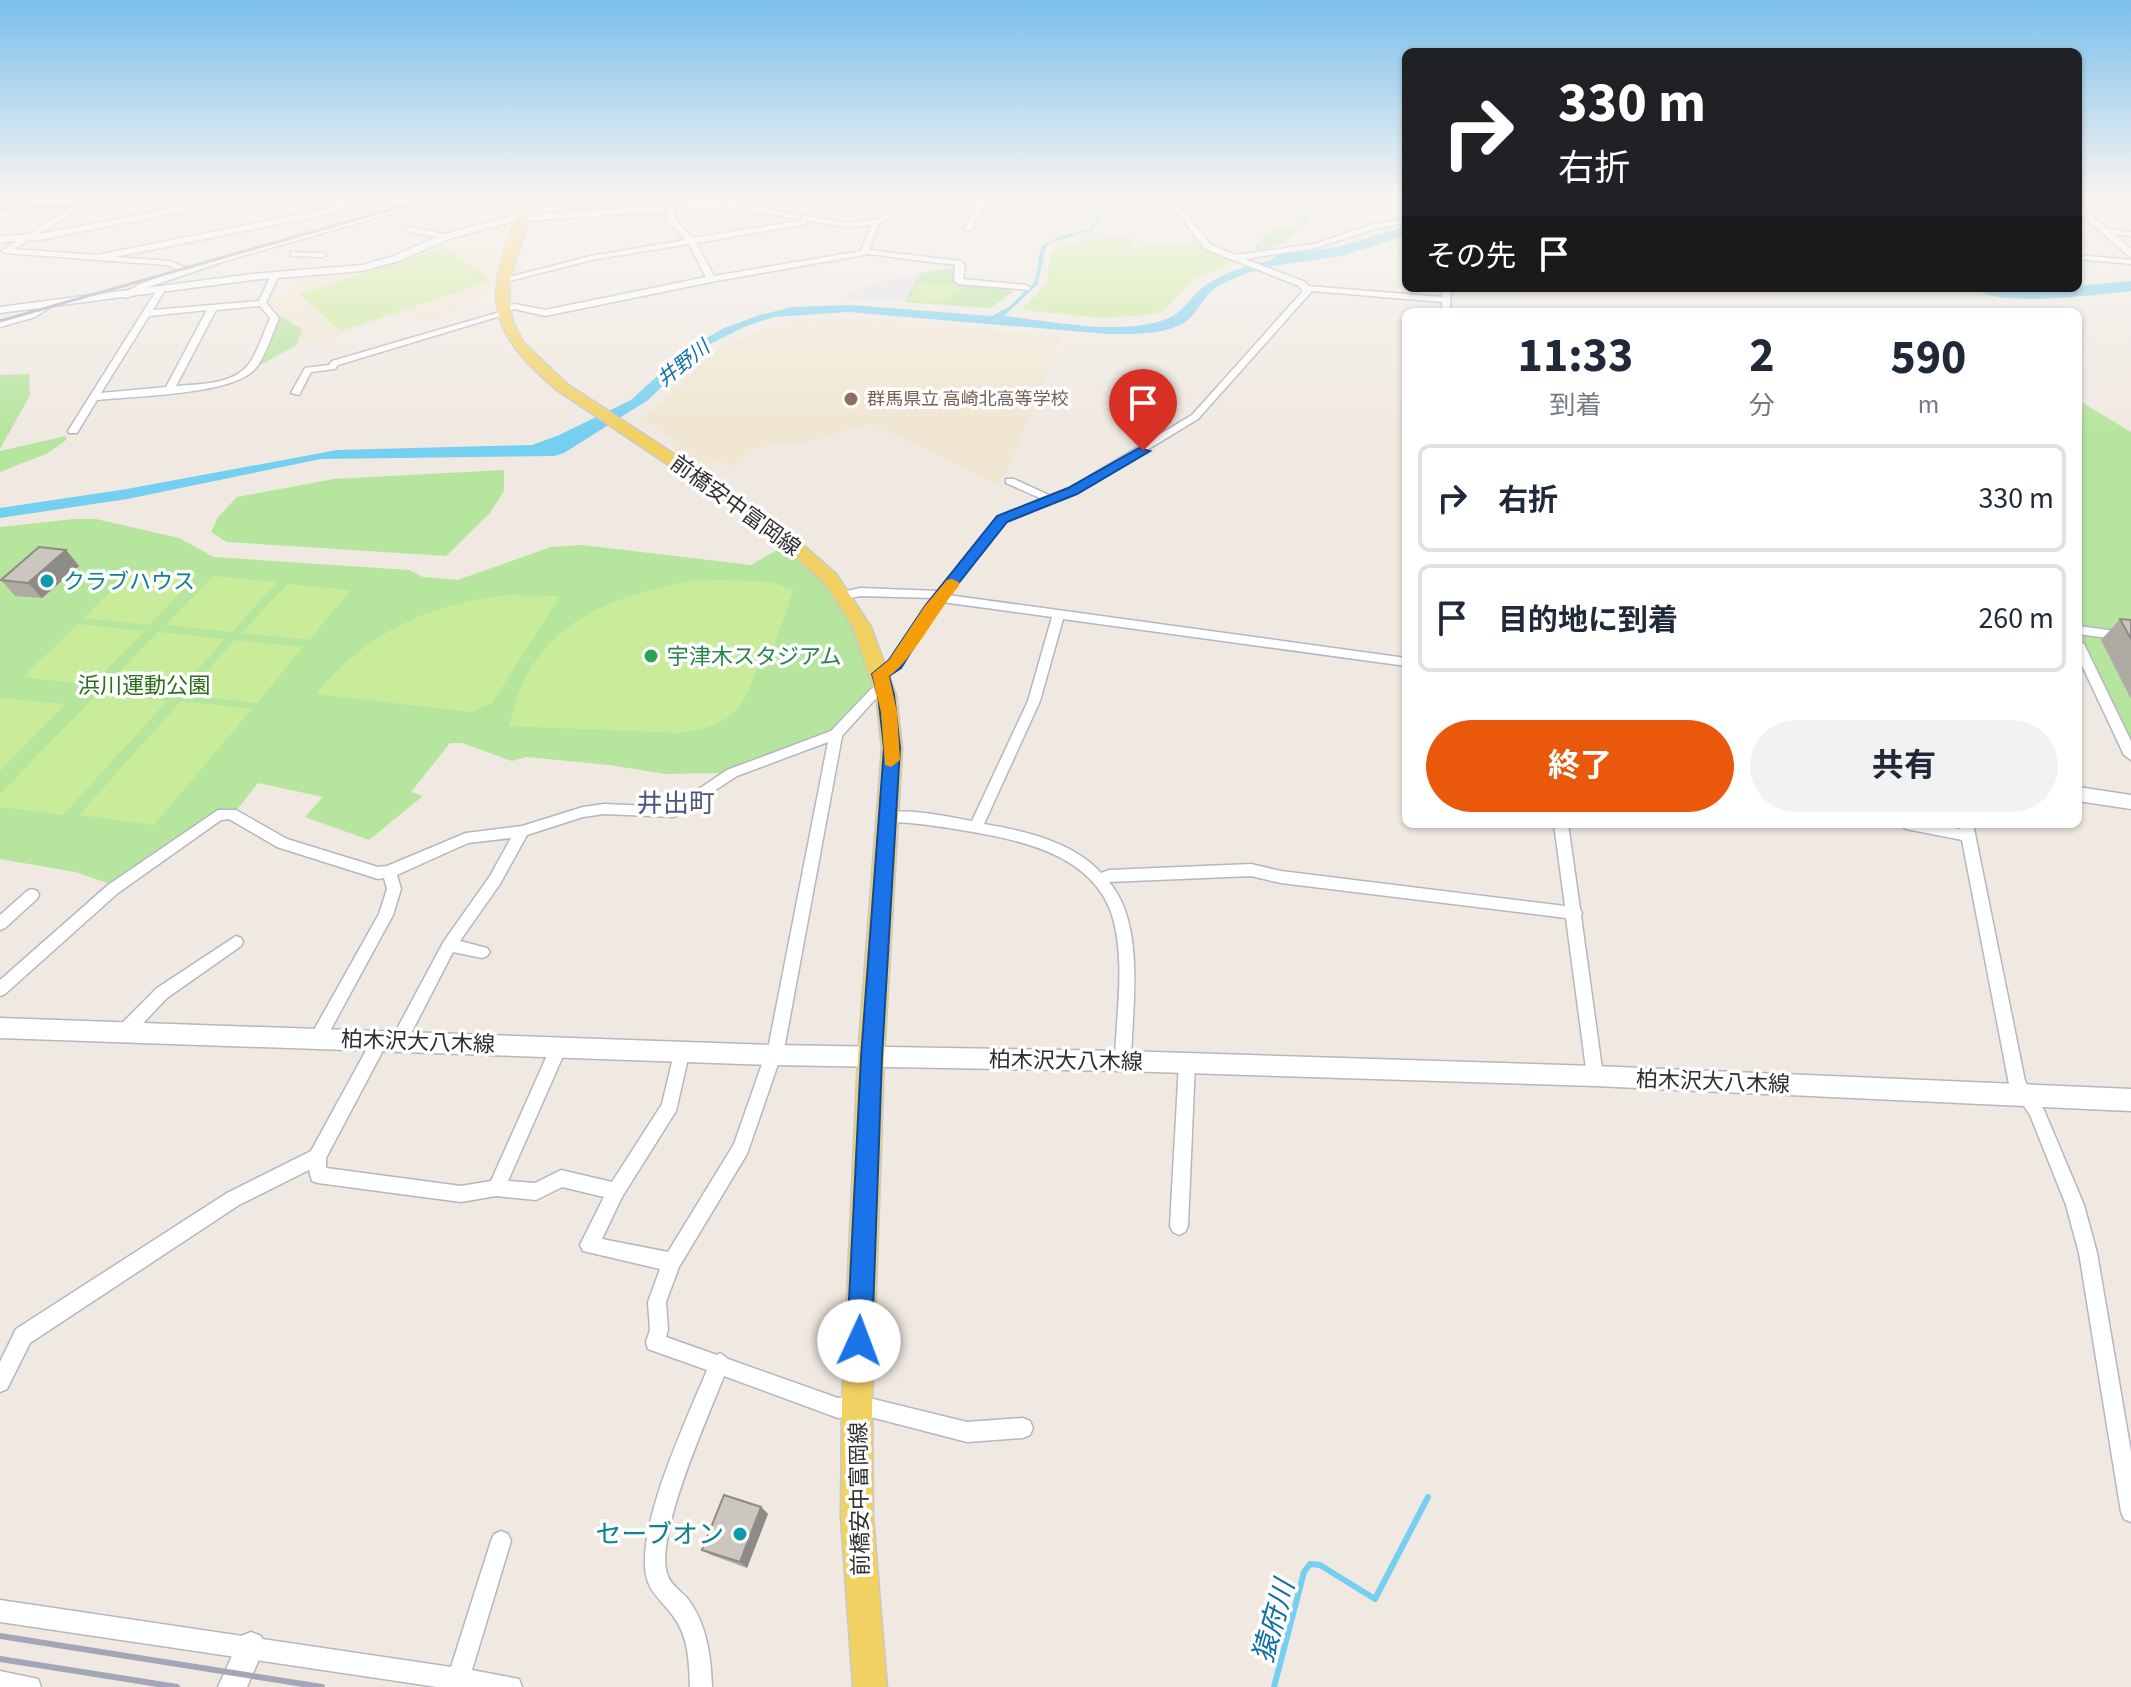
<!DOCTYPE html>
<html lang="ja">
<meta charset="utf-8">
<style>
:root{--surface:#fff;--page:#f2f2f3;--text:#1f2937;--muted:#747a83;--line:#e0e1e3;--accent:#ea580c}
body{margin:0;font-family:"Source Sans 3","Noto Sans JP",sans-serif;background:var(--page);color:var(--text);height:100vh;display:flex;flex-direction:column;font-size:30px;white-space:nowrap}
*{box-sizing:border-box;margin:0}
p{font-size:26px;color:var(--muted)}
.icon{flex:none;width:44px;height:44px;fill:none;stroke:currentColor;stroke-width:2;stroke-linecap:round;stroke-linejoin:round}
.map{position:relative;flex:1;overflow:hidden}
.panel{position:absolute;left:1402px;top:308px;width:680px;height:520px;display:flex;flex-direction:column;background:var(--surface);border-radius:12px;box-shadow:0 2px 6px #0004}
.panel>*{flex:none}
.hud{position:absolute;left:1402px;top:48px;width:680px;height:244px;border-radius:12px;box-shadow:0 2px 6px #0004;background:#202124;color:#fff;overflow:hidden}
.pin{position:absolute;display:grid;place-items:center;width:68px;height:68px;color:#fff;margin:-82px -34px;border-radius:50% 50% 50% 0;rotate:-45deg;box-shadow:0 0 8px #0007}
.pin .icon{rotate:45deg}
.me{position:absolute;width:88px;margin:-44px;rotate:2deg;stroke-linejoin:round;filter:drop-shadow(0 0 6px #0008)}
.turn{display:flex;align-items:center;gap:28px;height:168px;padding:0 24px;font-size:36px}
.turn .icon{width:104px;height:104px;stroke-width:2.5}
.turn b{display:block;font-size:56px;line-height:68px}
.then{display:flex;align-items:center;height:76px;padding:0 24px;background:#0003;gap:16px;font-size:30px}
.eta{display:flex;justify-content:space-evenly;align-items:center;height:136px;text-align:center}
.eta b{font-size:48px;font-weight:700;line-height:56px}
.action{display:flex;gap:16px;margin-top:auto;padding:16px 24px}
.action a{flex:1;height:92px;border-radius:48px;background:var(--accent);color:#fff;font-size:32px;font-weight:700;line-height:92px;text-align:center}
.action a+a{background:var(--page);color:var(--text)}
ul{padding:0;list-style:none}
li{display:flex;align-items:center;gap:24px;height:108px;margin:0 16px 12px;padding:0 8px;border:4px solid var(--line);border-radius:12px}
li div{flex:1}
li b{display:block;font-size:30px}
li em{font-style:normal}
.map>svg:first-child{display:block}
.industrial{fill:#e3e1e8}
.education{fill:#f0e6d1}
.green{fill:#b6e59e}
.pitch{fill:#c9ec9a}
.water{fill:#75cff0}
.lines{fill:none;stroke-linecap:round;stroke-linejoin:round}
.stream-far1{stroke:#75cff0;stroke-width:3}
.stream{stroke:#75cff0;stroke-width:6}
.river{fill:#75cff0;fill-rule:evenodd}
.minor-casing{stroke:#b4b7c1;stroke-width:3}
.tertiary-casing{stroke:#b4b7c1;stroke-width:3}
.secondary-casing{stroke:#b4b7c1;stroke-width:3}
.primary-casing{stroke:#c9c9c9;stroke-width:3}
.minor{fill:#fff;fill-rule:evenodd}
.tertiary{fill:#fff;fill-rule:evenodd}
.secondary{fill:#fff;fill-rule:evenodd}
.primary{fill:#f2d163;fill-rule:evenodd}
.rail-far1{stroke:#a3a6b8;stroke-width:3}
.rail{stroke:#a3a6b8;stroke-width:6}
.wall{fill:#afaba4}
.shaded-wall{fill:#8e8b86}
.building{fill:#cbc7bf;stroke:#8e8b86;stroke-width:2}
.route{fill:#1a73e8;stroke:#114b97;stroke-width:2}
.slow{fill:#f59e0b}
.education-dot{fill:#8d6e63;stroke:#fff;stroke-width:3}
.culture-dot{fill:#0f9aa8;stroke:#fff;stroke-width:3}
.leisure-dot{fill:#2e9e5b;stroke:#fff;stroke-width:3}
.labels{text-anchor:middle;stroke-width:7;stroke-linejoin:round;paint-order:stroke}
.far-education-label{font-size:18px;fill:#785e54;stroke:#fff;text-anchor:start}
.far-water-label{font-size:20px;font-style:italic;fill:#0d6fa3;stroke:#fff}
.street-label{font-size:22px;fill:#2e2e2e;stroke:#fff}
.culture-label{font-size:22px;fill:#0d838f;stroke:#fff;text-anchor:start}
.leisure-label{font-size:22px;fill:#27864d;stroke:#fff;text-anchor:start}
.park-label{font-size:22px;fill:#2c6e1b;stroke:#fff}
.quarter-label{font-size:26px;fill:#4d5680;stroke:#fff}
.near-culture-label{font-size:26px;fill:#0d838f;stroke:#fff;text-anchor:end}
.near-water-label{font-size:28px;font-style:italic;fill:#0d6fa3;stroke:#fff}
</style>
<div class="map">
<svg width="2131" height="1687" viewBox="0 0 2131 1687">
<rect width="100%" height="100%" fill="#efe9e1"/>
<polygon class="industrial" points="921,273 904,302 840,298 865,286"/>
<g class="education">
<polygon points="505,223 511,223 512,231 508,232 491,290 442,318 389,316 329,338 297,345 302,329 268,304 298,285 283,275 375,267 448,238"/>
<polygon points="848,319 1062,336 1008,470 996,485 877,426 865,425 808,442 785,442 753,450 736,467 713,460 703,469 674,451 681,445 652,424 637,422 675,391 711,353 723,346 768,328 795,322"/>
</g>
<g class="green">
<path d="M 1307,197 L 1320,197 C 1312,206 1311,218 1304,227 C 1293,239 1274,250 1257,250 L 1255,246 L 1268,231 L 1293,226 Z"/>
<polygon points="958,267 953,282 1014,291 990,308 904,302 921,273"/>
<polygon points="281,316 302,329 297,345 255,368"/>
<polygon points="29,374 30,395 0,449 0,375"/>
<polygon points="2078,400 2131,432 2131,744 2078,636"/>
<polygon points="66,436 66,440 48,453 0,472 0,451"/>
<polygon points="504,470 504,491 490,513 446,556 227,542 211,532 218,517 237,497 334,479"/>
<path d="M 74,519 L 96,519 L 179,538 L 214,557 L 409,570 L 423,577 L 458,580 L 551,547 L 582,545 L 751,565 L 787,544 C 797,553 810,562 819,573 C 836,594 881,663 873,690 L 834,729 L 722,773 L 666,774 L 609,765 L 526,757 L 512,761 L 462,743 L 450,743 L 411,792 L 423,796 L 369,840 L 305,817 L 323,797 L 258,783 L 236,811 L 228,808 L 215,811 L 110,884 L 75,872 L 0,859 L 0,527 Z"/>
</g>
<g class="pitch">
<polygon points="1130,237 1134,248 1198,242 1208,251 1235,261 1193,280 1163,311 1148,315 1103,318 1021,310 1047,283 1051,251 1090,239"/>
<polygon points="446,247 490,281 340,331 300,294"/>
<polygon points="919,282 966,285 944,303 908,300"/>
<polygon points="134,569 197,576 149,625 84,618"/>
<polygon points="213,576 277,582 232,632 166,625"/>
<path d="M 701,579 L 770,582 L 794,589 L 772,651 L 764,652 C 742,706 742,724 678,733 L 509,726 C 513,713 516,698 522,685 C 556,611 628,593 701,579 Z"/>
<polygon points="287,584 351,590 309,640 242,633"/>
<path d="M 509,595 L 560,596 L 492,703 L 471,712 L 316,694 C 364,633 433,602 509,595 Z"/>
<polygon points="78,624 144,631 91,685 23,677"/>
<polygon points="158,632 225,639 176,693 106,686"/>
<polygon points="235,640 303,647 257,703 186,695"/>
<polygon points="98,693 167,701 63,815 0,807 0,794"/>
<polygon points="0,698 65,704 0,771"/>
<polygon points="181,701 252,709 154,825 79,815"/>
</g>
<path class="water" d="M 1057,238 L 1046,247 L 1037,285 L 1004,316 C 1052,321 1125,337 1169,318 C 1185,311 1192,294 1206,285 C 1238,264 1275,259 1312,255 L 1315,259 C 1281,263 1251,269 1220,285 C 1205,293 1202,305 1192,316 C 1174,336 1132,334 1108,334 L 848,312 L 774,317 L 744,327 L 702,348 L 648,400 L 564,453 L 554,456 L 321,459 L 127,499 L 0,518 L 0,508 L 127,489 L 337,450 L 532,445 L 557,436 L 631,400 L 687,349 L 724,328 L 760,315 L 793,307 L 851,305 L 992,316 L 1010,306 L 1035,282 L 1041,247 Z"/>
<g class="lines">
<g class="stream-far1">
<polyline points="0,209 73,207 79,203"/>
<polyline points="1055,240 1091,229 1112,197"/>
</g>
<polyline class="stream" points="1274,1687 1304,1572 1310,1564 1320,1565 1375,1599 1428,1497"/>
<g class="river">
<polygon points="1406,226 1406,235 1341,256 1278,265 1270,260 1278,255 1339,247"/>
<path d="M 2131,281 L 2131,291 C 2098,294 1999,309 1975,288 L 2031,290 Z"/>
</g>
<defs>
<g id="minor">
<polygon points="88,197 98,197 14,249 97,255 332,208 330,197 338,197 339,212 115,257 169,261 186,268 435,197 449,197 225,261 146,288 127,298 124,297 124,293 140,284 178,270 167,265 5,253 1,251"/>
<path d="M 959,197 L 1065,197 L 986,201 L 972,229 L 968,231 L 964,229 L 978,202 L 911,203 L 879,224 L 869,250 L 961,261 L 965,266 L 963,279 L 1026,285 L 1030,288 L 1029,290 L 958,284 L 954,281 L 955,265 L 869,254 L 711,282 L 545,316 L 515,309 L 502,311 L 498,308 L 515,304 L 545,310 L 706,277 L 689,244 L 591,260 L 502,283 L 498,280 L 591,256 L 685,240 L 667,220 L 666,209 L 670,207 L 674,209 L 675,219 L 693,238 L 803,220 L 724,206 L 723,204 L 727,202 L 847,223 L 879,219 L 909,199 ZM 804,220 L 847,227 L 871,225 L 861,251 L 714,276 L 696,243 L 806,224 L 807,222 Z"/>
<path d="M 1165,197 L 1173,197 L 1211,245 L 1236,255 L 1314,244 L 1370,225 L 1406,219 L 1406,223 L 1375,229 L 1315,248 L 1245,259 L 1305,282 L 1308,286 L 1442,297 L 1443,288 L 1451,288 L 1450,312 L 1442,312 L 1442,302 L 1312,291 L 1198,419 L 1076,493 L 1006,521 L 948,595 L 1406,658 L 1406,666 L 1063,619 L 1040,701 L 984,824 C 1025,831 1073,842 1101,873 L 1109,870 L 1251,864 L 1281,871 L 1565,906 L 1554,824 L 1568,824 L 1580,909 L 1582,913 L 1581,916 L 1603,1076 L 1601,1081 L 1595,1083 L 1589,1081 L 1587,1076 L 1566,918 L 1281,883 L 1251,876 L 1109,882 C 1146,925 1132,1008 1131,1061 L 1129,1066 L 1123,1068 L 1117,1066 L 1115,1061 C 1116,1015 1126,960 1112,915 C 1092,853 1016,839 961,830 C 937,826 912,822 888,822 L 881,817 C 894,804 953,818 972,821 L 1028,701 L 1052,617 L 942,602 L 899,667 L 880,678 L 876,677 L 874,674 L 891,661 L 933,598 L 860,596 L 842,600 L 836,596 L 838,593 L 860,588 L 939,591 L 998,517 L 1042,499 L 1006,483 L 1006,479 L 1014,479 L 1051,496 L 1068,489 L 1192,415 L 1303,291 L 1299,286 L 1205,249 Z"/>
<polygon points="409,227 448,235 449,237 445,239 406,231 405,229"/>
<polygon points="2106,229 2131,232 2131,236 2103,233 2102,231"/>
<polygon points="291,252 323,253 327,255 323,257 294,256 291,256"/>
<polygon points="2078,255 2131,260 2131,264 2078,259"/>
<path d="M 272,273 L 279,275 L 266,303 L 279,318 C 273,332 265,358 255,369 C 232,395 134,396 97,400 L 77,433 L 69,433 L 68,431 L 158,288 L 165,290 L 153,310 L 259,301 ZM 260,306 L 270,318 C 264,332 258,352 248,365 C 232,385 199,384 176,386 L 216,310 ZM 207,310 L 166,387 L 101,393 L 149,316 Z"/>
<polygon points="45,304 52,306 35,317 0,327 0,321 29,313"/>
<polygon points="500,312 507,314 338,365 335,369 311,372 299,395 291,393 305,368 329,365 332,361"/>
<polygon points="2078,626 2131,633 2131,641 2078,634"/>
<polygon points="2078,640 2084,644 2131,741 2131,760 2124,755 2078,657"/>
<path d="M 884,683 L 890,687 L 879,695 L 842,736 L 785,1044 L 747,1154 L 679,1267 L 666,1302 L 668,1330 L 666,1337 L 717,1355 L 720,1353 L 728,1359 L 838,1398 L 857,1395 L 967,1422 L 1023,1418 L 1030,1421 L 1033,1428 L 1030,1435 L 1023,1438 L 967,1442 L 859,1414 L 838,1418 L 724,1376 C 709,1415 652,1540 668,1576 C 671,1585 682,1592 688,1599 C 707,1625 711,1656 712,1687 L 690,1687 C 689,1662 689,1637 673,1616 C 665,1604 653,1596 648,1582 C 631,1535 688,1417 707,1370 L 648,1349 L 646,1342 L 650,1330 L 648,1302 L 660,1269 L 583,1251 L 580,1245 L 604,1197 L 562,1187 L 536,1200 L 496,1196 L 461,1202 L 318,1183 L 312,1181 L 309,1170 L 239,1205 L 30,1343 L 7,1389 L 0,1392 L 0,1362 L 16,1329 L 227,1193 L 311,1151 L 375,1034 L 381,1032 L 387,1034 L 389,1039 L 326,1158 L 326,1168 L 461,1186 L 491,1181 L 553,1042 L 559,1040 L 565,1042 L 567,1047 L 508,1181 L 535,1183 L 561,1170 L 612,1182 L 662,1104 L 676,1045 L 682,1043 L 688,1045 L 690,1050 L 676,1111 L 622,1197 L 602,1239 L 668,1252 L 734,1144 L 769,1044 L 828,742 L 737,776 L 674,817 L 604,814 L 583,817 L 527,835 L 500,884 L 460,941 L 487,948 L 490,952 L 487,956 L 482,958 L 453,952 L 405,1045 L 399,1047 L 393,1045 L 391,1040 L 444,941 L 490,876 L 511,838 L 468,843 L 397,875 L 401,889 L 393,915 L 324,1042 L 318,1044 L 312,1042 L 310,1037 L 379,914 L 387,889 L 384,878 L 378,879 L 277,847 L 229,819 L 221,820 L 118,893 L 5,994 L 0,996 L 0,980 L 108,885 L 218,810 L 236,810 L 287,839 L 378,867 L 387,866 L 466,833 L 522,826 L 583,807 L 604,804 L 672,807 L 727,770 L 831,731 L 871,689 Z"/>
<polygon points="1899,824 1934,824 1960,829 1959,824 1973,824 2025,1081 2044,1110 2084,1205 2097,1253 2131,1452 2131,1522 2124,1519 2121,1512 2079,1253 2066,1205 2030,1115 2009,1084 1962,840 1906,829"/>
<polygon points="32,889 37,891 39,895 37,899 5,928 0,930 0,915 27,891"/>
<polygon points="236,936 241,938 243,942 241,946 167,998 131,1036 125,1038 119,1036 117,1031 119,1026 157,988"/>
<polygon points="1187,1056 1193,1058 1195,1063 1188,1226 1185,1232 1179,1235 1173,1232 1170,1226 1179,1063 1181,1058"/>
<polygon points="501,1531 508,1534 511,1541 472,1670 519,1679 522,1687 437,1687 0,1622 0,1600 451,1667 491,1541 494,1534"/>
<polygon points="0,1671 38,1679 41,1687 0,1687"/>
</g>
<g id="tertiary">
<polygon points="232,197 255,197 40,240 0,242 0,236 40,234"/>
<polygon points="736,197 752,197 727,207 511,222 449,239 399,261 362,271 252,280 0,313 0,307 252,274 362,265 391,257 441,235 510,216 726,201"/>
<polygon points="2078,204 2131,249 2131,258 2078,212"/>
<polygon points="2078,787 2131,795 2131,809 2078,801"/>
<polygon points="251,1632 261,1636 265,1646 247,1687 218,1687 241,1636"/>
</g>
<polygon id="secondary" points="0,1018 773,1045 1123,1051 1595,1066 2131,1089 2131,1111 1595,1086 1123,1071 773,1065 0,1038"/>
<path id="primary" d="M 524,197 L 536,197 L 510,279 L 509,301 L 513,322 L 523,342 L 567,384 L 773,519 L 836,574 L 871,627 L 896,695 L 902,748 L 884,1057 L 872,1405 L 873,1517 L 887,1687 L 853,1687 L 841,1517 L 842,1405 L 858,1057 L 882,748 L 876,695 L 853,627 L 824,582 L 761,527 L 557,390 C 476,322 488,289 524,197 Z"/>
</defs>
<use href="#minor" class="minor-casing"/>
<use href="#tertiary" class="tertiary-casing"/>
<use href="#secondary" class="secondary-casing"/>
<use href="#primary" class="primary-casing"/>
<use href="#minor" class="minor"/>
<use href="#tertiary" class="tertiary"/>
<use href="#secondary" class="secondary"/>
<use href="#primary" class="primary"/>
<polyline class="rail-far1" points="0,321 435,197"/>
<g class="rail">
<polyline points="0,1636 322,1687"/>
<polyline points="0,1659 177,1687"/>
</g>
</g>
<g class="wall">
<polygon points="66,550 79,566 42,598 15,596 1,580"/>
<polygon points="2120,619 2131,620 2131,699 2101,640"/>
<polygon points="761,1507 768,1514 747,1568 711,1555 702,1550"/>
</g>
<g class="shaded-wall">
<polygon points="66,550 79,566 42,598 28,583"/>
<polygon points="761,1507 768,1514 747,1568 740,1562"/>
</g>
<g class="building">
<polygon points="39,547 66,550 28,583 1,580"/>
<polygon points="2120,619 2131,620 2131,639"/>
<polygon points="724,1495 761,1507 740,1562 702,1550"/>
</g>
<linearGradient id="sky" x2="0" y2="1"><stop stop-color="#7abfeb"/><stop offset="0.45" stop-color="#f8f5f2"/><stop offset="1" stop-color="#f8f5f2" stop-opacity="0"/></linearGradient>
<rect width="2131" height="434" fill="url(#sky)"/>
<polygon class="route" points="1139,448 1150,451 1077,494 1007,522 935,613 901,668 889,676 894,695 900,748 882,1057 872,1341 868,1350 859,1353 851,1350 847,1341 861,1057 884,748 878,695 872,674 889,660 925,606 997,516 1068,488"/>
<path class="slow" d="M 952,579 L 960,583 L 958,587 C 938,610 911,662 889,676 L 897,712 L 900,760 L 891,767 L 885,765 L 881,712 L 872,674 L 889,660 L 925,606 L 947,580 Z"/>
<circle class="education-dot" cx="851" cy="399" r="8"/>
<g class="culture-dot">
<circle cx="47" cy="581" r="8"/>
<circle cx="740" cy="1534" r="8"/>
</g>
<circle class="leisure-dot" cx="651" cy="656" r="8"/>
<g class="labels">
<g class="far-education-label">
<text x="867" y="405">群馬県立 高崎北高等学校</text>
</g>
<g class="far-water-label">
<text transform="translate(683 363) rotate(-39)" y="7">井野川</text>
</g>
<g class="street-label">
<text transform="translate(736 505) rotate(36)" y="8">前橋安中富岡線</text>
<text transform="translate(418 1041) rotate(2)" y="8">柏木沢大八木線</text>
<text transform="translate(1066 1060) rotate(1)" y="8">柏木沢大八木線</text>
<text transform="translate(1713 1081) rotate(2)" y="8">柏木沢大八木線</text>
<text transform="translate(859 1499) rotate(-91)" y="8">前橋安中富岡線</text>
</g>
<g class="culture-label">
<text x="63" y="589">クラブハウス</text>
</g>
<g class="leisure-label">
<text x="667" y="664">宇津木スタジアム</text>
</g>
<g class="park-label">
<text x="144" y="693">浜川運動公園</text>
</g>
<g class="quarter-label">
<text x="676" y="812">井出町</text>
</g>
<g class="near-culture-label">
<text x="724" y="1543">セーブオン</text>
</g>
<g class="near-water-label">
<text transform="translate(1273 1621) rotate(-74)" y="10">猿府川</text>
</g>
</g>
</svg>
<div class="pin" style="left:1143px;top:451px;background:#d93025"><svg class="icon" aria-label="arrive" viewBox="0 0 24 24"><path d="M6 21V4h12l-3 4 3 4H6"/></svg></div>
<svg class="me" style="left:859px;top:1341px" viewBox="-20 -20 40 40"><circle r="19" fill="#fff"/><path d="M0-13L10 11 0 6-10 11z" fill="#1a73e8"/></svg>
<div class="hud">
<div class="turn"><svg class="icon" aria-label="right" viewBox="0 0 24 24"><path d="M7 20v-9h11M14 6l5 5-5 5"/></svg><div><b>330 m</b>右折</div></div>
<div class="then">その先<svg class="icon" aria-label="arrive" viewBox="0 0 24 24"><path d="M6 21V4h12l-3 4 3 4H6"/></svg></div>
</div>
<section class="panel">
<div class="eta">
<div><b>11:33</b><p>到着</p></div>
<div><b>2</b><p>分</p></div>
<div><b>590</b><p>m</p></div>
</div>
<ul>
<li><svg class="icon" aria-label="right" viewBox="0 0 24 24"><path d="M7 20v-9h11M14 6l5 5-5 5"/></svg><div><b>右折</b></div><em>330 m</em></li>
<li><svg class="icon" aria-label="arrive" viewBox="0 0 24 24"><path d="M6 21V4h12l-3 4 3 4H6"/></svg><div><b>目的地に到着</b></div><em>260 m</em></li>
</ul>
<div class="action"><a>終了</a><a>共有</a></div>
</section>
</div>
